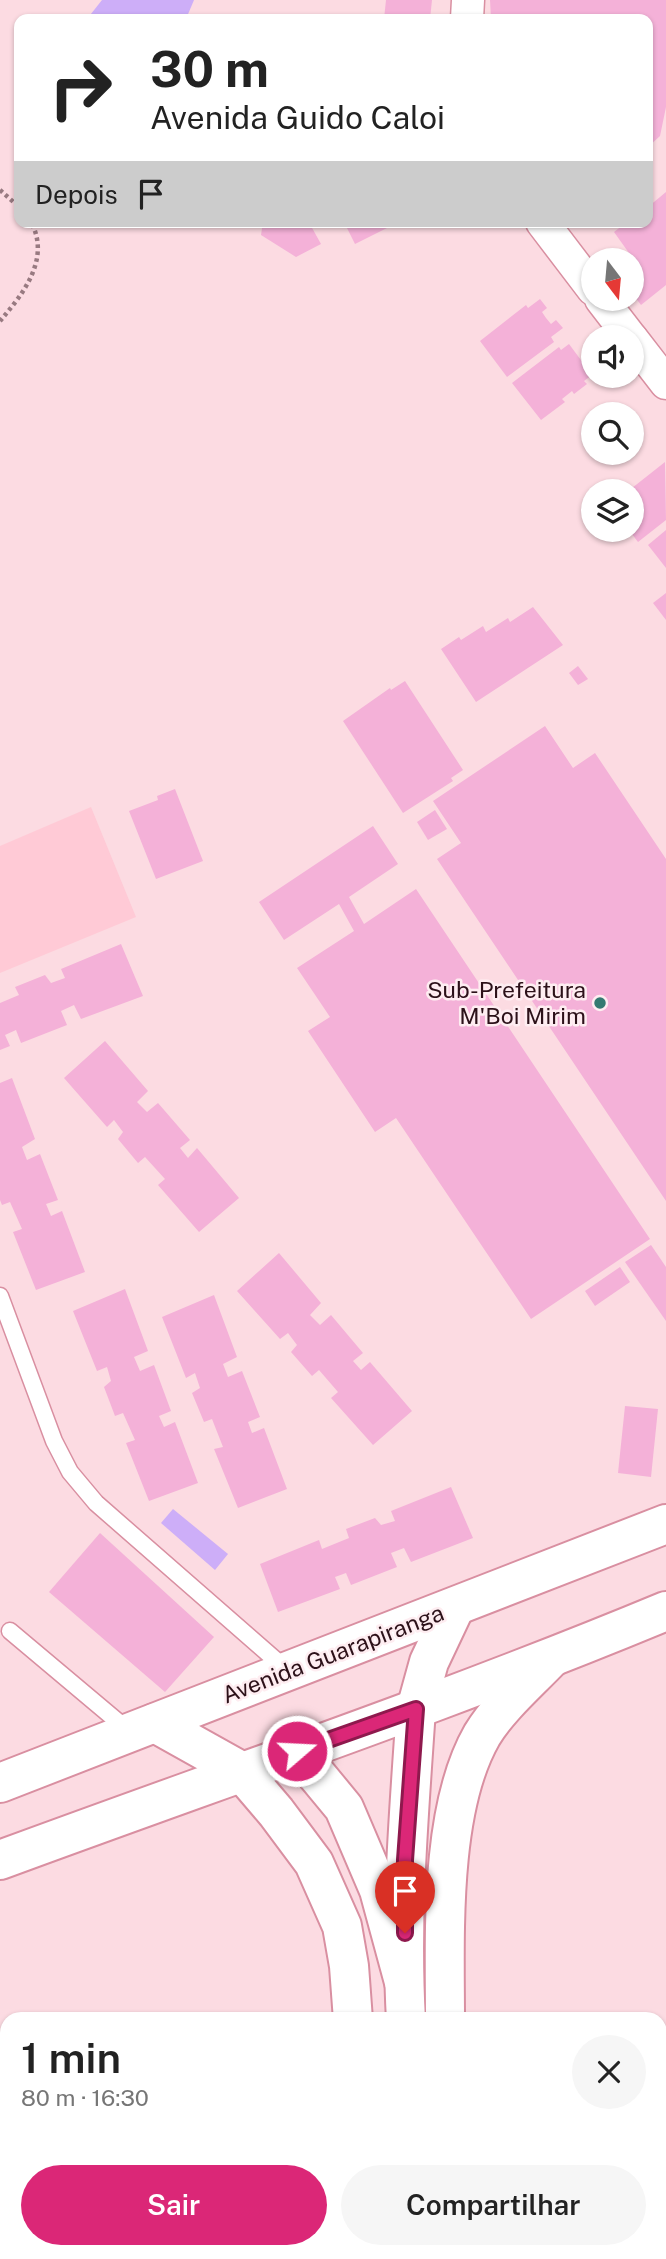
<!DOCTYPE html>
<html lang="pt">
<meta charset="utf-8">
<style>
:root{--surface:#fff;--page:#f6f6f6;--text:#222;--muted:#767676;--accent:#db2777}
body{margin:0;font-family:"Public Sans",sans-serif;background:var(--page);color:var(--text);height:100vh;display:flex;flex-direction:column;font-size:26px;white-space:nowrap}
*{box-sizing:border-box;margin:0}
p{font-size:23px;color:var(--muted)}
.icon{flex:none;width:38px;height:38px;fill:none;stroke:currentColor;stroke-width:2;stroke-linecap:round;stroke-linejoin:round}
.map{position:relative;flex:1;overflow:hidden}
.panel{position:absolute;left:0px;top:2012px;width:667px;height:247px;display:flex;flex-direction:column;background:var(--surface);border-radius:21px 21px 0 0;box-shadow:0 2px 5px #0004}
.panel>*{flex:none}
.guide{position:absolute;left:14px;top:14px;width:639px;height:214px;border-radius:14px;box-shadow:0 2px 5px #0004;background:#fff;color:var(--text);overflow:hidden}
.needle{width:46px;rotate:164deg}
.buttons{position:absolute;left:581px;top:248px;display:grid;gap:14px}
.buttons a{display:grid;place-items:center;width:63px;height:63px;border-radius:50%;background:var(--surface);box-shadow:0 2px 5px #0004;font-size:35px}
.pin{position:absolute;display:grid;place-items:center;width:60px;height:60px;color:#fff;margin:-72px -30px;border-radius:50% 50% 50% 0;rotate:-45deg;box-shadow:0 0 7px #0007}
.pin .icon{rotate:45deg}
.me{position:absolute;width:77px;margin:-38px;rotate:71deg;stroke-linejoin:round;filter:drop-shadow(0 0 5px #0008)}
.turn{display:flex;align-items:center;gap:24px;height:147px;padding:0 21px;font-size:32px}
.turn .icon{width:91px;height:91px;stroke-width:2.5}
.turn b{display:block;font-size:49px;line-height:60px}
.then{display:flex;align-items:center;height:66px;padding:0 21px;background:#0003;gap:14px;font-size:26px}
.round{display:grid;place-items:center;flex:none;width:74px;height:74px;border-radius:37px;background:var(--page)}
.summary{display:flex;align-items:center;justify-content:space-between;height:119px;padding:0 21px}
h1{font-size:42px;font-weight:600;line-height:52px}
.action{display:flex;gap:14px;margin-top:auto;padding:14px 21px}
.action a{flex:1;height:80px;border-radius:42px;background:var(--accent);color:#fff;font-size:28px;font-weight:600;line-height:80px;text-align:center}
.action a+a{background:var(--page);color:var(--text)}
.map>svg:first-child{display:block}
.built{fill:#ffcad6}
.water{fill:#cdaef8}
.building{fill:#f4b1d8}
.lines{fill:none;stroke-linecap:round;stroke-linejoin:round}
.service-casing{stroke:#d98fa1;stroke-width:19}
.minor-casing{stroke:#d98fa1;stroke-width:35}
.secondary-casing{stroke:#d98fa1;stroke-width:42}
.primary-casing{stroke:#d98fa1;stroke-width:42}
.path{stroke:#987a81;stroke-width:4.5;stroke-dasharray:3.5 3.5;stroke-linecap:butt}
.service{stroke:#fff;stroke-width:16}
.minor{stroke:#fff;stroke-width:32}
.secondary{stroke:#fff;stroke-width:38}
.primary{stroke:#fff;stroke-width:38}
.route-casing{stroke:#8e194d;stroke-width:18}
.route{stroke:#db2777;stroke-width:12}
.poi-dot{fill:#347a71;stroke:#feedf1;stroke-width:2.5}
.labels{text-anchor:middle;stroke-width:5;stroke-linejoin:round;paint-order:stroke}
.poi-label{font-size:23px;fill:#2c1119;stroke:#feedf1;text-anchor:end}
.street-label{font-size:23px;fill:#2c1119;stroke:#feedf1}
</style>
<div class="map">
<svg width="666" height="2259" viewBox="0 0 666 2259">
<rect width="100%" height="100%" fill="#fcdbe2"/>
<polygon class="built" points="91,807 136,917 0,973 0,846"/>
<g class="water">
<polygon points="102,0 194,0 186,19 87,19"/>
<polygon points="173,1509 228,1554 215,1570 161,1523"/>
</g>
<g class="building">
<polygon points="386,0 432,0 430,19 384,19"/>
<polygon points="490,0 666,0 666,107 660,136 648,147 648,19 491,19"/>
<polygon points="666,192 666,285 641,305 632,293 632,273 639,267 614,232 627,222 648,222 648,207"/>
<polygon points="263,222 319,222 311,226 321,244 296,257 261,235"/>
<polygon points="344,222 399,222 355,244"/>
<polygon points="540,299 547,308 542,312 546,318 551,324 556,320 563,328 551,337 554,342 507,377 480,341 526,305 528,308"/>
<polygon points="569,344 592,375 584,381 587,384 574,394 572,391 562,399 565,402 541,420 512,383 559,347 561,350"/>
<polygon points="665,462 666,520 638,542 629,530 632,530 632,492 627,492"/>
<polygon points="666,530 666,568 648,545"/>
<polygon points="666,593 666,620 653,603"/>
<polygon points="533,607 563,645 476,702 441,649 459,637 461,640 483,626 486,632 508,618 510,622"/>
<polygon points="578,666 588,679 578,685 569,673"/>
<polygon points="405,681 463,770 451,778 453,781 403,813 343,721 390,688 391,690"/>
<polygon points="545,726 573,768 595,753 666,859 666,1201 437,859 461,843 433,801"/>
<polygon points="175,789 203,861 156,879 129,811 158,800 157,796"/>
<polygon points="435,810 447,829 428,840 417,822"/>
<polygon points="373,826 398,864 349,897 364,924 416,889 650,1239 531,1319 396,1118 375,1132 308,1031 330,1017 297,968 354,931 339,904 284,940 259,902"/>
<polygon points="121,944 143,996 81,1019 74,1005 61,1011 67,1025 21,1043 16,1030 5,1035 10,1046 0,1050 0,1003 19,995 15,987 45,975 51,983 65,978 61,969"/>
<polygon points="105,1041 148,1091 137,1102 147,1112 158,1103 190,1140 180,1148 188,1158 197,1148 239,1198 199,1232 158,1185 165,1179 145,1157 138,1163 118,1139 123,1132 114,1120 107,1127 64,1078"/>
<polygon points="12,1078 35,1139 22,1147 27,1160 40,1154 58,1200 46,1204 51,1216 62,1211 85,1272 36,1290 13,1232 22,1229 10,1202 2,1205 0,1200 0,1083"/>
<polygon points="651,1245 666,1267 666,1321 625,1262"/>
<polygon points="279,1253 321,1303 310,1315 320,1325 331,1315 363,1353 353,1361 361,1370 370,1362 412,1411 373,1445 331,1398 338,1392 319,1370 312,1376 291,1352 297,1345 288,1333 280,1339 237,1291"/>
<polygon points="620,1267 630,1282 595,1306 585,1291"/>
<polygon points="125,1289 148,1351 134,1357 140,1371 154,1365 171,1411 159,1416 164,1427 175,1422 198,1483 149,1501 126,1443 135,1440 123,1413 115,1416 104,1387 111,1381 107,1367 97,1371 73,1311"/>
<polygon points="214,1295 237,1357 223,1364 228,1377 242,1371 260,1417 248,1422 252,1433 264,1428 287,1489 238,1508 214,1449 223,1447 212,1419 204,1422 192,1393 200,1388 195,1373 186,1378 162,1317"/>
<polygon points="625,1406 658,1409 651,1477 618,1473"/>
<polygon points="451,1487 473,1538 411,1562 404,1548 391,1553 397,1567 351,1585 346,1573 335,1577 340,1589 278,1612 260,1564 319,1540 322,1549 349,1538 346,1529 375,1518 381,1525 395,1521 391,1511"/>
<polygon points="100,1533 214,1637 165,1692 49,1592"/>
</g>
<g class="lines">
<defs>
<g id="service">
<polyline points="0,1296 54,1441 70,1472 96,1503 287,1670"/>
<polyline points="10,1631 129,1731"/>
</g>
<g id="minor">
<polyline points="467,19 468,0"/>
<polyline points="542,222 593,289"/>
<polyline points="601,299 631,338"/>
<polyline points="632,339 666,383"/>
</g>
<g id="secondary">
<path d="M 406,2020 C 400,1916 409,1813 416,1709"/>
<path d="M 445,2020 C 445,1935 439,1810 482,1735 C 499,1707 527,1683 550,1659"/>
<polyline points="462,2252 462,2259"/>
<polyline points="420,2259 420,2252"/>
</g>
<g id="primary">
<polyline points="416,1709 429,1662 455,1607"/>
<polyline points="155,1723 241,1771 276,1812 314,1863 342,1926 349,1966 353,2020"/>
<polyline points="297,1751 344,1808 379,1890 404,1982"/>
<polyline points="0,1783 666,1524"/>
<path d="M 0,1860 C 222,1778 447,1702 666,1611"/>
<polyline points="367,2252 367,2259"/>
</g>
</defs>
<use href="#service" class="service-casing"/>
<use href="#minor" class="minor-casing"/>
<use href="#secondary" class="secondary-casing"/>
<use href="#primary" class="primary-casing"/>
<g class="path">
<polyline points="0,190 19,207"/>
<path d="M 0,321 C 23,294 51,259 31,222"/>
</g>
<use href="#service" class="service"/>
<use href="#minor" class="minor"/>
<use href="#secondary" class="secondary"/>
<use href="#primary" class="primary"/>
</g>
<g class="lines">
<defs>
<polyline id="route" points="297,1751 416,1709 405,1860 405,1933"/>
</defs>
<use href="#route" class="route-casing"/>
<use href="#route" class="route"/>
</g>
<circle class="poi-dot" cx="600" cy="1003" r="7"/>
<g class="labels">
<g class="poi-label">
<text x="586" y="998">Sub-Prefeitura<tspan x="586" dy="26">M'Boi Mirim</tspan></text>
</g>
<g class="street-label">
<text transform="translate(333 1654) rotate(-21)" y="8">Avenida Guarapiranga</text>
</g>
</g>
</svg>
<div class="buttons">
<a><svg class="needle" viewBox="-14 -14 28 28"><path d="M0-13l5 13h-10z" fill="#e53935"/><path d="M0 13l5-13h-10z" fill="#767676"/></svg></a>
<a><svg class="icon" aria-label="sound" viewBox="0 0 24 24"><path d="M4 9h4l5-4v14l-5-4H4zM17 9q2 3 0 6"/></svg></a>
<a><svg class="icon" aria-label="search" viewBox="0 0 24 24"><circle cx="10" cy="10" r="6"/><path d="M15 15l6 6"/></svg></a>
<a><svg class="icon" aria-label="layers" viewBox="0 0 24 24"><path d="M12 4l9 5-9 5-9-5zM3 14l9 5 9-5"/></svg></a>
</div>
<div class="pin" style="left:405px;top:1933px;background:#d93025"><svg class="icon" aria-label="arrive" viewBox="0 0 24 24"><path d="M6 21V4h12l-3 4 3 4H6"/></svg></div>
<svg class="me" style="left:297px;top:1751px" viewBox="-20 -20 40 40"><circle r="17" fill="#db2777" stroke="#fff" stroke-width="3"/><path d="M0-11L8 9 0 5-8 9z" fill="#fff"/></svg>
<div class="guide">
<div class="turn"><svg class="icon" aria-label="right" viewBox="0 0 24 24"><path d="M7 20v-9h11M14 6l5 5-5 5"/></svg><div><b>30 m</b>Avenida Guido Caloi</div></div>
<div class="then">Depois<svg class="icon" aria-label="arrive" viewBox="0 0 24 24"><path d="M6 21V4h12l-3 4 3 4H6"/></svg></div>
</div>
<section class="panel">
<div class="summary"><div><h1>1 min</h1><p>80 m · 16:30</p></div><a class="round"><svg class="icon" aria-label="close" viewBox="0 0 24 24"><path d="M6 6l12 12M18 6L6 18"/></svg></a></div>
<div class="action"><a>Sair</a><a>Compartilhar</a></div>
</section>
</div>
